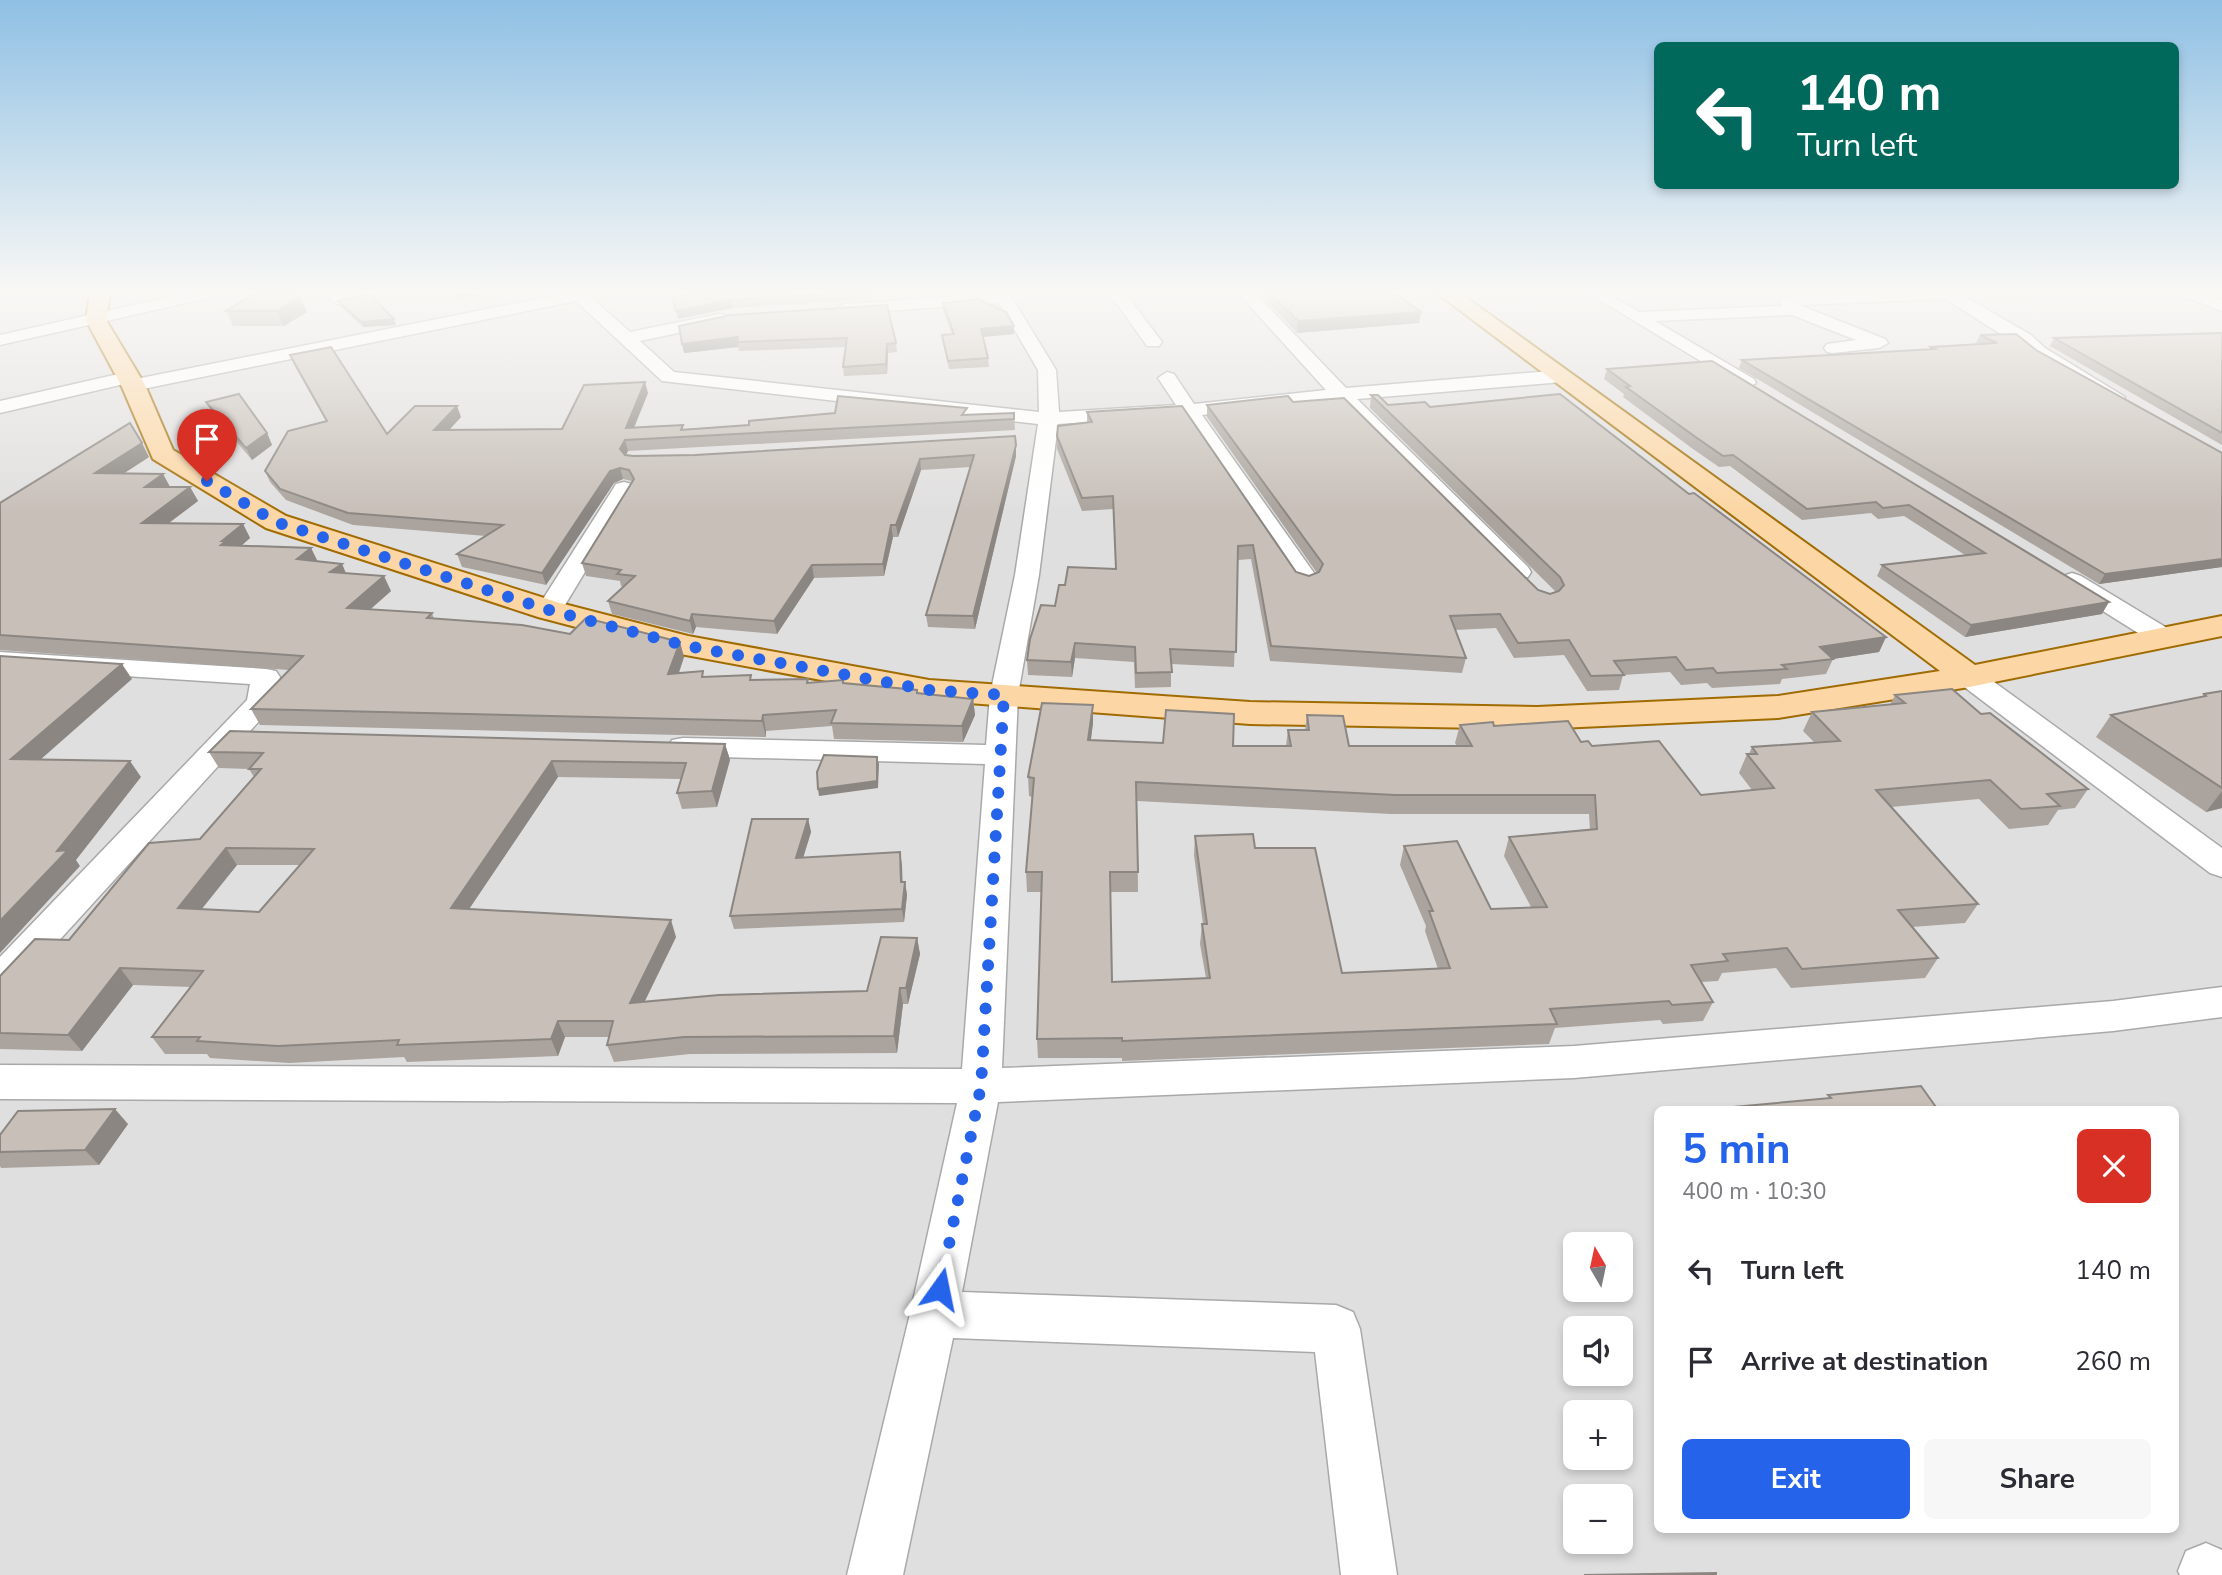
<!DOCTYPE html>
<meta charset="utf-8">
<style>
:root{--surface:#fff;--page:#f7f7f7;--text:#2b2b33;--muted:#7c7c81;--accent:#2563eb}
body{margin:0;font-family:"Nunito Sans",sans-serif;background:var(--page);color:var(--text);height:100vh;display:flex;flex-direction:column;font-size:26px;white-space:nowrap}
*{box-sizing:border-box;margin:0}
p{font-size:23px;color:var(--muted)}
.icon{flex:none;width:38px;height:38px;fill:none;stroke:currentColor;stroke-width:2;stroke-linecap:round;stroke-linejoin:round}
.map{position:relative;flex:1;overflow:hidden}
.details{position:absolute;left:1654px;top:1106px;width:525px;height:427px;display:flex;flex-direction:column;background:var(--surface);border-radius:10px;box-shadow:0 4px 10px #0003}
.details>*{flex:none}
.hud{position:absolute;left:1654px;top:42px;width:525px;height:147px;border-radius:10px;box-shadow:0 4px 10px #0003;background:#00695c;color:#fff;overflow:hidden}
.needle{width:46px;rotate:351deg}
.fabs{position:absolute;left:1563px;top:1232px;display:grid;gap:14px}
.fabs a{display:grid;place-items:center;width:70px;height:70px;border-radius:10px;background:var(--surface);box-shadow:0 4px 10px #0003;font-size:35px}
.pin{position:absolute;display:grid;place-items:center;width:60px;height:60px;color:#fff;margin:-72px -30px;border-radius:50% 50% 50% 0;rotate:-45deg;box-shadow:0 0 7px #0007}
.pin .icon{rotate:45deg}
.me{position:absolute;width:77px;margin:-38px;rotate:12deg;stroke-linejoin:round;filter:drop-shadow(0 0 5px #0008)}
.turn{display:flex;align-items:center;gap:24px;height:147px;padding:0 28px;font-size:32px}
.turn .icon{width:91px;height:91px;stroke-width:2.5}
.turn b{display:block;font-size:49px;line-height:60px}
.round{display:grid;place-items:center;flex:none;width:74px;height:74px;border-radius:10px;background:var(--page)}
.head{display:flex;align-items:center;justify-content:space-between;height:119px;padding:0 28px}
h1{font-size:42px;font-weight:700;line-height:52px;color:var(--accent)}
.primary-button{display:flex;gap:14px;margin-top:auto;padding:14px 28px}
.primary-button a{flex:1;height:80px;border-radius:10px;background:var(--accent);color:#fff;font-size:28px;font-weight:700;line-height:80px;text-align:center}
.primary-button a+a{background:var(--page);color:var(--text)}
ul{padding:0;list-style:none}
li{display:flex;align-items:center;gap:21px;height:91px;padding:0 28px}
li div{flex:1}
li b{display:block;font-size:26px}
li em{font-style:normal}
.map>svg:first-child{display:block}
.residential{fill:#e0dfdf;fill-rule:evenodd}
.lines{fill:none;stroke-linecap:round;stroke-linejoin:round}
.minor-casing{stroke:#a9a9a9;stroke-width:3}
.major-casing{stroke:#a06b00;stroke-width:4}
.minor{fill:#fff;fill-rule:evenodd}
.major{fill:#fcd6a4;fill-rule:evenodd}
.wall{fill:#aba49e;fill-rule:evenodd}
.shaded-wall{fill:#8b8681}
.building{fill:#c7bfb8;stroke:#8b8681;stroke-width:2;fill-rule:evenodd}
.route{stroke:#2563eb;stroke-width:12;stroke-dasharray:0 21.6}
</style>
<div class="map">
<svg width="2222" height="1575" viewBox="0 0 2222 1575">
<rect width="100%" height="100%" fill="#f2efe9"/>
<path class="residential" d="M 0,293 L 2222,293 L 2222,1575 L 0,1575 ZM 1657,1110 L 2175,1110 L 2175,1530 L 1657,1530 ZM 1575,1244 L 1620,1244 L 1620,1290 L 1575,1290 ZM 1575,1328 L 1620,1328 L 1620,1374 L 1575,1374 ZM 1575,1412 L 1620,1412 L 1620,1458 L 1575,1458 ZM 1575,1496 L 1620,1496 L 1620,1542 L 1575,1542 Z"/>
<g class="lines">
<defs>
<g id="minor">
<polygon points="187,293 216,293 208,298 0,345 0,335"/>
<polygon points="343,293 375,293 373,296 337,304 329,299 331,296"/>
<polygon points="568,293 600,293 592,298 630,332 719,314 725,315 727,319 725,323 640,341 674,372 1039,412 1038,370 999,303 844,314 836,309 844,304 1009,293 1056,370 1059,412 1176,405 1158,378 1167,372 1174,374 1194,404 1326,390 1238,293 1255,293 1346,388 1562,370 1571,376 1562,382 1357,399 1528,567 1531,572 1528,577 1519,579 1510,577 1336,400 1202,415 1319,580 1315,585 1306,588 1297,585 1183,416 1058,424 1039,575 1018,695 1002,1068 1574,1046 2113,1001 2222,987 2222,1017 2113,1031 1574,1078 998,1102 962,1292 1336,1305 1353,1312 1360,1329 1397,1575 1341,1575 1315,1352 953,1338 903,1575 847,1575 910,1314 957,1103 0,1099 0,1065 962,1069 985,764 683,756 672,754 668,747 672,740 683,738 986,745 990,695 1015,575 1038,424 662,381 576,301 133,391 126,389 124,384 0,413 0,401 127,372 134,374 136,379"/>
<polygon points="1109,293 1125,293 1162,342 1159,346 1147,346"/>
<polygon points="1588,293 1607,293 1639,312 1782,306 1779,301 1781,298 1817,293 1959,293 2031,335 2045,348 2125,397 2122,401 2108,401 1945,299 1799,305 1885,339 1888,343 1879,348 1833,353 1827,352 1824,348 1827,344 1856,340 1792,315 1655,321 1754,379 1756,383 1747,389"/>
<polygon points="2181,293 2203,293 2222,300 2222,311 2183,296"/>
<polygon points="624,482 632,484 635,489 562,610 558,616 549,618 540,616 536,610 613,489 616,484"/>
<polygon points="2072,573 2081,576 2172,631 2176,637 2172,643 2163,645 2154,643 2063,586 2059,581 2063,576"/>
<polygon points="0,652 266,669 276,671 280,677 275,702 271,708 13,991 0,995 0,957 247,700 250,684 0,668"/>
<polygon points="1969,669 1979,671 2222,848 2222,877 2210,873 1959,683 1955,677 1959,671"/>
<polygon points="2206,1543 2222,1550 2222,1575 2180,1575 2178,1571 2186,1551"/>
</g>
<polygon id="major" points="90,293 110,293 106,320 145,385 173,450 286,516 560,603 688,636 929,680 1250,702 1537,707 1778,696 1940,671 1437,293 1460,293 1975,665 2222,616 2222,636 1969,687 1778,718 1537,729 1250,724 929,700 675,653 538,617 266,528 153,459 122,387 86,320"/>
</defs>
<use href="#minor" class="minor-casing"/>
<use href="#major" class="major-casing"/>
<use href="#minor" class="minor"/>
<use href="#major" class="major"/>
</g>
<g class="wall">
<polygon points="449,293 492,293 456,299"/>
<polygon points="698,293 870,293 871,299 732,308 678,319"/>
<polygon points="1259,293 1394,293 1421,312 1419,323 1297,333"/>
<polygon points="2212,293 2222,293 2222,296"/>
<polygon points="300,297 307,312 284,326 233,326 226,311"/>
<polygon points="338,301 394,319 396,325 363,327 340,306"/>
<polygon points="943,303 1014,334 983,337 988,358 989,367 949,369 943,343 942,335 952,334 943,310"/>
<polygon points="731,315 896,343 897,352 888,353 887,374 844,376 843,367 845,347 739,351 738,347 684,353"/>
<polygon points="2222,333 2222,445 2050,346 2054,338"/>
<polygon points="1980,335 2036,350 2222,453 2222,567 2099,584 1739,368 1742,360 1930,349 1931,347 1977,344 1976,343"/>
<polygon points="290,355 387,434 461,417 449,430 562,429 648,393 634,428 683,425 683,429 1014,413 1015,430 628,451 626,455 633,456 695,455 1015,436 1016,456 975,629 928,627 926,615 971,467 921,470 898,537 893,537 884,576 814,578 777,634 696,627 693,634 612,614 608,601 623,586 621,586 620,581 586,576 582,563 632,481 623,479 614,483 546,585 462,567 457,554 486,536 353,525 286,500 270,482 265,471 326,421 294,365"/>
<polygon points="1712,361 2102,614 1965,637 1877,576 1882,565 1965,555 1904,516 1878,519 1871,513 1802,520 1730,466 1719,467 1693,449 1623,397 1624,394 1604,379 1607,369"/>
<polygon points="1371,395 1388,405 1430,407 1689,494 1886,637 1879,652 1833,659 1826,674 1782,679 1780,684 1712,688 1707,683 1681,685 1670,672 1623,675 1619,690 1587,691 1564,655 1514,658 1496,628 1455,630 1466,658 1462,673 1270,661 1251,559 1238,560 1234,667 1171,664 1171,687 1135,688 1134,662 1075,658 1072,677 1028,675 1027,660 1065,585 1116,569 1113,509 1082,511 1057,449 1057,436 1087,423 1087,412 1296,572 1309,576 1317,573 1207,417 1207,405 1293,402 1538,590 1550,594 1556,592 1370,408"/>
<polygon points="206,402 267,433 272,445 252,460 212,413"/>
<polygon points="149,457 124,473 163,474 170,487 190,487 198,501 169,523 243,524 250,538 241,546 311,548 317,561 342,564 346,573 391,591 370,610 432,613 434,619 684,657 679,673 705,677 752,680 808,679 808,683 843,683 918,693 973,699 975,715 963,742 834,739 832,726 766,731 766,737 260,725 251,709 289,670 0,650 0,503"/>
<polygon points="2222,691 2222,808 2206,812 2096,737 2111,715 2202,697 2204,694"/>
<path d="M 1895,695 L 1981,714 L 2088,789 L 2075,808 L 2058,810 L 2048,825 L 2009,829 L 1979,799 L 1891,807 L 1978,904 L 1965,923 L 1912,927 L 1938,958 L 1925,978 L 1791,988 L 1776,968 L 1722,973 L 1718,981 L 1701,982 L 1713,1002 L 1703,1021 L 1663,1024 L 1660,1020 L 1555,1028 L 1549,1044 L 1122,1061 L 1122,1058 L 1038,1058 L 1037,1039 L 1041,892 L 1027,892 L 1026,872 L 1032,797 L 1029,796 L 1028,777 L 1093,705 L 1093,723 L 1091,740 L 1233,746 L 1286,746 L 1288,730 L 1305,730 L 1307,715 L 1349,746 L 1457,746 L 1455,743 L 1460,725 L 1494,726 L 1581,742 L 1701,795 L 1752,790 L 1739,773 L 1747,754 L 1749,754 L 1752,747 L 1815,743 L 1803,731 L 1812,712 L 1890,705 ZM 1137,801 L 1391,814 L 1589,814 L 1590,830 L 1509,837 L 1504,856 L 1531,907 L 1491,909 L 1404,846 L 1400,865 L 1426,926 L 1425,931 L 1438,969 L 1342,973 L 1255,848 L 1195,836 L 1194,855 L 1203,924 L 1202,924 L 1200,944 L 1206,978 L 1112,982 L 1110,892 L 1138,892 Z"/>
<path d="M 725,744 L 730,760 L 717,807 L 682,809 L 677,793 L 681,779 L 558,777 L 469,909 L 676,937 L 645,1001 L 867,991 L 917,938 L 920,954 L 908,1004 L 903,1004 L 897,1053 L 690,1054 L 614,1062 L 607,1045 L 609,1037 L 565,1037 L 558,1056 L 407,1062 L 404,1057 L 289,1063 L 210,1058 L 207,1054 L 165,1054 L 152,1037 L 191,987 L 133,985 L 82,1051 L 0,1049 L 0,976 L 69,940 L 200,839 L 254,777 L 249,769 L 219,768 L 209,752 ZM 237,865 L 300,865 L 259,912 L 201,909 Z"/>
<polygon points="808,819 811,832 803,858 900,852 902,882 905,882 907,895 904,922 734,929 730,916"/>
<polygon points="128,1124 99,1165 1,1168 0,1166 0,1135"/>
<polygon points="1657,1132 1657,1146 1654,1139"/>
</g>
<g class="shaded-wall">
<polygon points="454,293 492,293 456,299"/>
<polygon points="300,297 307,312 284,326 277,311"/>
<polygon points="730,300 732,308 678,319 676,311"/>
<polygon points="1421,312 1419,323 1297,333 1298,321"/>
<polygon points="394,319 396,325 363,327 361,322"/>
<polygon points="1014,326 1014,334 981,337 981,329"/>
<polygon points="738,337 738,347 684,353 682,344"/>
<polygon points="887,344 888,353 887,374 886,364"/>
<polygon points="645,382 648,393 629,439 626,428"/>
<polygon points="457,406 461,417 438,442 434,430"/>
<polygon points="267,433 272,445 252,460 246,448"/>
<polygon points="625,440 628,451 623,460 620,449"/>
<polygon points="142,443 149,457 103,487 95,473"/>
<polygon points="1016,445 1016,456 975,629 973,616"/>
<polygon points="920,459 921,470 898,537 896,525"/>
<polygon points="620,468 623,479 614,483 546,585 542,573 610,471"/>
<polygon points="163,474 170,487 145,487"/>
<polygon points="190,487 198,501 150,537 142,523"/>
<polygon points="243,524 250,538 233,553 221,545 222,541"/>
<polygon points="891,525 893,537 884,576 883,564"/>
<polygon points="311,548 318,562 297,559"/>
<polygon points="2222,559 2222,567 2099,584 2105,574"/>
<polygon points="342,564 348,579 330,572"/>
<polygon points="812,565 814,578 777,634 774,621"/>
<polygon points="384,576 391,591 354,623 347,608"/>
<polygon points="2109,602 2102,614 1965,637 1971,625"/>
<polygon points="692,614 696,627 693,634 690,621"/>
<polygon points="1886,637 1879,652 1833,659 1820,647"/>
<polygon points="680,642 684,657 673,689 668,674"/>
<polygon points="1075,643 1075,658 1072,677 1071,662"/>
<polygon points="122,664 132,679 23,775 11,759"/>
<polygon points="973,699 975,715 963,742 962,726"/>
<polygon points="1093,705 1093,723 1088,759 1088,740"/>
<polygon points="763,715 766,731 766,737 762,721"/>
<polygon points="725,744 730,760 717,807 712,791"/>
<polygon points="877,757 879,764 878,788 819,796 818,789"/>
<polygon points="130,761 141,777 76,860 80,866 0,953 0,921"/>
<polygon points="552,761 558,777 459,924 451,908"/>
<polygon points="2222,791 2222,808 2206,812"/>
<polygon points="808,819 811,832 799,871 796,858"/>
<polygon points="226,848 237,865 189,925 178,908"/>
<polygon points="900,852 902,865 903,895 901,882"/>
<polygon points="905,882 907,895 904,922 902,909"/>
<polygon points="671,920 676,937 636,1019 630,1003"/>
<polygon points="917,938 920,954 908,1004 906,988"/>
<polygon points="120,968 133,985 82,1051 68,1035"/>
<polygon points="900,988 903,1004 897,1053 894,1036"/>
<polygon points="558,1021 565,1037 558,1056 551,1039"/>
<polygon points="115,1109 128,1124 99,1165 85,1150"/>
</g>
<g class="building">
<polygon points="256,293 298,293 300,297 277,311 226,311"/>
<polygon points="698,293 843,293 730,300 676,311 673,297"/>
<polygon points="1270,293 1394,293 1421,312 1298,321"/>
<polygon points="369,294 394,319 361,322 338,301"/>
<polygon points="978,299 1006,312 1014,326 981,329 988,358 948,361 942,335 954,334 943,303"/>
<polygon points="887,305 896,343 887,344 886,364 843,367 847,338 737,342 738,337 682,344 679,326 731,315"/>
<polygon points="2222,333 2222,433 2054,338"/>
<polygon points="2016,334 2036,350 2222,453 2222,559 2105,574 1742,360 1935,349 1931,347 1997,343 1980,335"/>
<polygon points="331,347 387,434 415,406 457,406 434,430 562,429 584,385 645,382 626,428 683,425 681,430 749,425 749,421 835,413 838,396 967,408 962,415 1014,413 1014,419 625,440 620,449 625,455 633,456 695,455 1015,436 1016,445 973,616 926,615 974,455 920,459 896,525 891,525 883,564 812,565 774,621 692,614 690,621 608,601 635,576 617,574 621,570 582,563 634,479 629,470 620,468 610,471 542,573 457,554 503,525 348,513 280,489 265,471 288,431 327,421 290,355"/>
<polygon points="1712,361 2109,602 1971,625 1882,565 1985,553 1909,505 1883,508 1876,502 1807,509 1733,455 1723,456 1697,438 1626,387 1630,386 1607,369"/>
<polygon points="239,394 267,433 246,448 206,402"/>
<polygon points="1560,394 1689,494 1694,493 1886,637 1820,647 1833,659 1782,665 1787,669 1717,673 1713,668 1686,670 1676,657 1614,661 1624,675 1591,676 1569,640 1518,643 1500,614 1450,616 1466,658 1271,646 1253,545 1238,546 1236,652 1170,649 1172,672 1136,673 1135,647 1075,643 1071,662 1027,660 1030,639 1041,605 1055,606 1059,585 1065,585 1068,567 1116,569 1113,496 1082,498 1057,436 1058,426 1092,422 1087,412 1182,406 1296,572 1309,576 1319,572 1323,564 1207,405 1288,396 1293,402 1344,398 1538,590 1550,594 1559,591 1564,585 1560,577 1371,395 1378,395 1388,405 1425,402 1430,407"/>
<polygon points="130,423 142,443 95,473 163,474 145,487 190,487 142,523 243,524 222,541 226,541 221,545 311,548 297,559 342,564 330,572 384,576 347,608 432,613 427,618 522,625 570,634 586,618 680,642 668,674 703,671 702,677 751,675 750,680 808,679 807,683 843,680 843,683 917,690 917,693 973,699 962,726 831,723 836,710 763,715 762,721 251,709 303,656 0,635 0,503"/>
<polygon points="0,656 122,664 11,759 130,761 57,851 68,850 0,921"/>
<path d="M 1952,689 L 1981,714 L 1990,713 L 2088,789 L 2047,794 L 2060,806 L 2021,809 L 1990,780 L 1876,790 L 1978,904 L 1898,910 L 1938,958 L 1802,969 L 1787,948 L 1723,954 L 1728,961 L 1691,965 L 1713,1002 L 1672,1005 L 1669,1001 L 1550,1009 L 1557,1024 L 1122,1041 L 1122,1038 L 1037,1039 L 1042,872 L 1026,872 L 1034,778 L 1028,777 L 1042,703 L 1093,705 L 1088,740 L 1163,743 L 1166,710 L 1234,714 L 1233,746 L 1291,746 L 1288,730 L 1309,730 L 1307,715 L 1343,716 L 1349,746 L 1472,746 L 1460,725 L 1493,722 L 1494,726 L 1568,721 L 1581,742 L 1588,741 L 1592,746 L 1659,741 L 1701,795 L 1774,788 L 1747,754 L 1757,754 L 1752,747 L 1840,741 L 1812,712 L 1905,703 L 1895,695 ZM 1136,782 L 1395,795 L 1595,795 L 1597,829 L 1509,837 L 1547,907 L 1491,909 L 1457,841 L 1404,846 L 1433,911 L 1429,911 L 1450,968 L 1342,973 L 1315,848 L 1255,848 L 1253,834 L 1195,836 L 1207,924 L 1202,924 L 1210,978 L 1112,982 L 1110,872 L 1138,872 Z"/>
<polygon points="2222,691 2222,788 2111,715 2206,696 2204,694"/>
<path d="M 230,731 L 725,744 L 712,791 L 677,793 L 686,763 L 552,761 L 451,908 L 671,920 L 630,1003 L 719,995 L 867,991 L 881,937 L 917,938 L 906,988 L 900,988 L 894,1036 L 684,1037 L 607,1045 L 613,1021 L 558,1021 L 551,1039 L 397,1045 L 399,1040 L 278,1046 L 197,1041 L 200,1037 L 152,1037 L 203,971 L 120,968 L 68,1035 L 0,1033 L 0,976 L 35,939 L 69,940 L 149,843 L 200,839 L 261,769 L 249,769 L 263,753 L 209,752 ZM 226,848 L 314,849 L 259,912 L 178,908 Z"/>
<polygon points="824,755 877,757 877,781 818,789 817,772"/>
<polygon points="752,819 808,819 796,858 900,852 901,882 905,882 902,909 730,916"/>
<polygon points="1921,1086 1938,1110 1700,1110 1831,1098 1828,1095"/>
<polygon points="115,1109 85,1150 0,1152 0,1135 18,1111"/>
<polygon points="1716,1573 1716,1575 1584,1575"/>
</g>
<linearGradient id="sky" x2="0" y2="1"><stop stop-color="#8fc0e4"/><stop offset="0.57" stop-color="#f9f8f5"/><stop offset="1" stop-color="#f9f8f5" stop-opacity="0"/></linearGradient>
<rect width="2222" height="513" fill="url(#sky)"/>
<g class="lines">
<polyline class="route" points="207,481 276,522 549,610 687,646 929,690 1004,695 981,1086 940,1289"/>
</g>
</svg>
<div class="fabs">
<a><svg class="needle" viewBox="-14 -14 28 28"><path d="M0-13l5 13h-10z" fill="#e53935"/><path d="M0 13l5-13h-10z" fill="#7c7c81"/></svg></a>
<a><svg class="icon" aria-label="sound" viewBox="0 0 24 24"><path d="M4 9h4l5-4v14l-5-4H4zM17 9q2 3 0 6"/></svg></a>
<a>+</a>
<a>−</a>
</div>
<div class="pin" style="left:207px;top:481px;background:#d93025"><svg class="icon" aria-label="arrive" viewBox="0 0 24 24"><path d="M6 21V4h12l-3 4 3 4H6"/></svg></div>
<svg class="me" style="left:940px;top:1289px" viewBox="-20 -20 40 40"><path d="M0-17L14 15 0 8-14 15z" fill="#2563eb" stroke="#fff" stroke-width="4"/></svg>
<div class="hud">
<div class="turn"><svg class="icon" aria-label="left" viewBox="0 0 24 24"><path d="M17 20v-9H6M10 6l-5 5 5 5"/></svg><div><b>140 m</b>Turn left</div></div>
</div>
<section class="details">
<div class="head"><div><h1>5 min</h1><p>400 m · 10:30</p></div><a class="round" style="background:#d93025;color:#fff"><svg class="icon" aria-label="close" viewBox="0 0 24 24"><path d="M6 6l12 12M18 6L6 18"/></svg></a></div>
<ul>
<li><svg class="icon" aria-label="left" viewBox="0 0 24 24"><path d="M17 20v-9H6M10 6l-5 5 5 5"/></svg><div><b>Turn left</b></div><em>140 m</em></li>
<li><svg class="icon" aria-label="arrive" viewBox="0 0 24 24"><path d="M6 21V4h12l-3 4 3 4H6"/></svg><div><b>Arrive at destination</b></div><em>260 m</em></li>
</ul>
<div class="primary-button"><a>Exit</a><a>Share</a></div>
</section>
</div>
